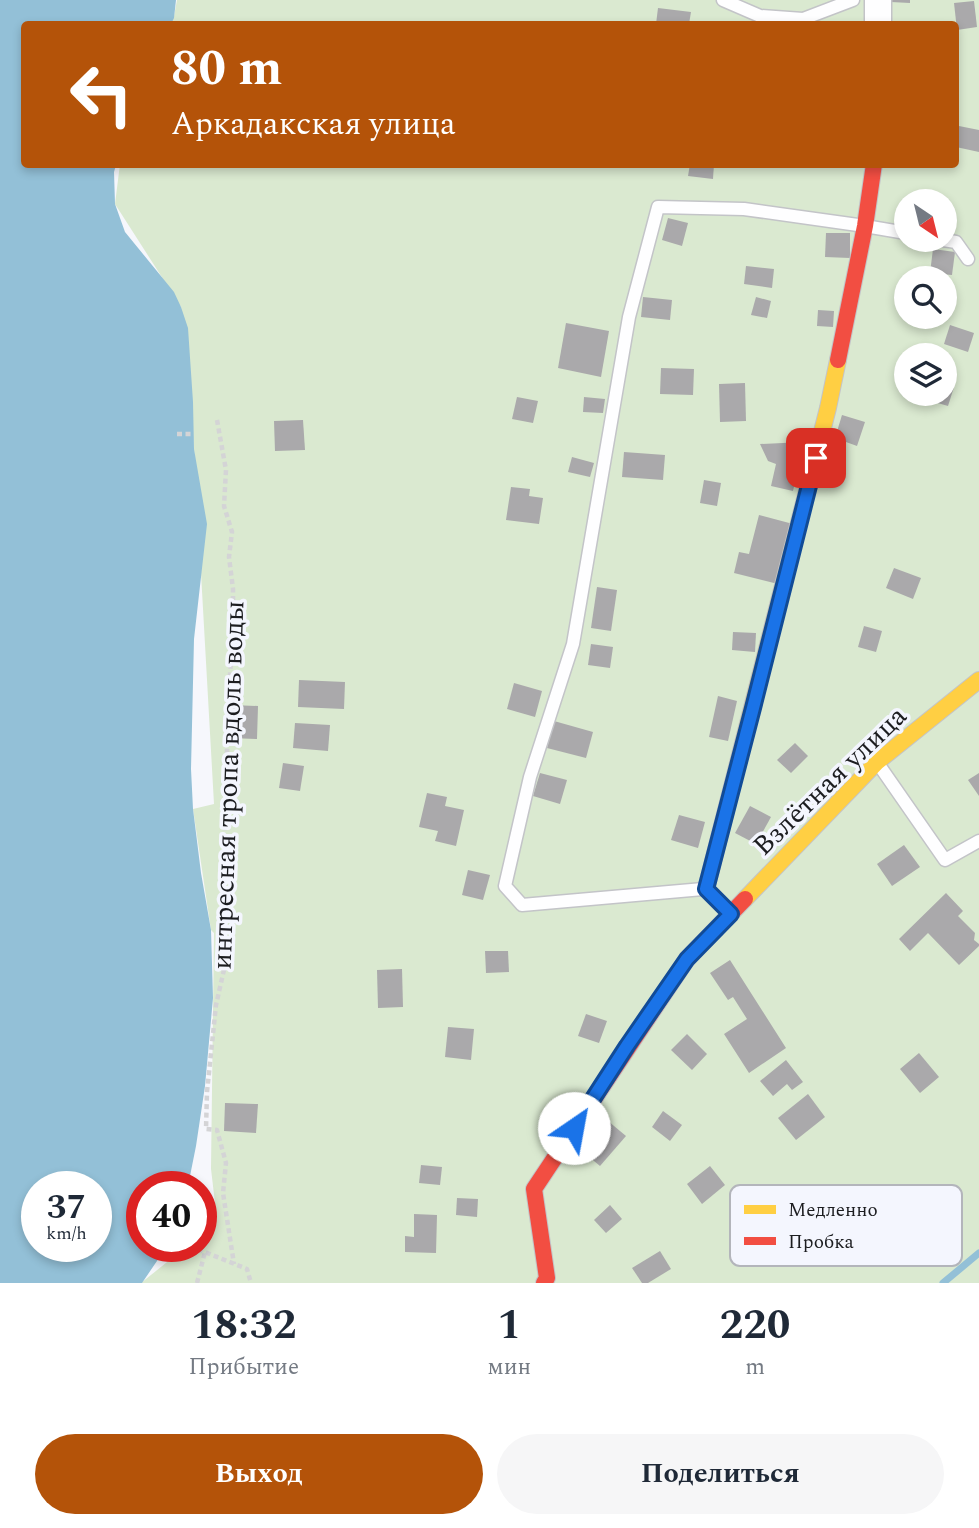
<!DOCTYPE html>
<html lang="ru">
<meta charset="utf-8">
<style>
:root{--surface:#fff;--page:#f6f6f7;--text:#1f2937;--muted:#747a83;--accent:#b45309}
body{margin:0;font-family:Spectral,serif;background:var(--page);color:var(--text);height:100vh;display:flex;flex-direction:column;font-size:26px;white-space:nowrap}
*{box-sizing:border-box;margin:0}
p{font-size:23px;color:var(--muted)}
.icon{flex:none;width:38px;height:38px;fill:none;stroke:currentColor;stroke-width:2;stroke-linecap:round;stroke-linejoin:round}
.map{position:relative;height:1283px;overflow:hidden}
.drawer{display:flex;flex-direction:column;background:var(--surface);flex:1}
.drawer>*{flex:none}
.top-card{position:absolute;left:21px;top:21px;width:938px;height:147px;border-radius:7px;box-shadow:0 4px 10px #0003;background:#b45309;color:#fff;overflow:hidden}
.needle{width:46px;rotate:145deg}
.tools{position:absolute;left:894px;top:189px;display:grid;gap:14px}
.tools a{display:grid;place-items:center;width:63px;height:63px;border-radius:50%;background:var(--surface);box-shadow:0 4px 10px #0003;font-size:35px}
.speed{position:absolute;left:21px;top:1171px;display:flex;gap:14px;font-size:35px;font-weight:700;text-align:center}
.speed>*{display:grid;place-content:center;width:91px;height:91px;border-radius:50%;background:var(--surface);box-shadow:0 4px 10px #0003;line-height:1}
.speed small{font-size:18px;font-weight:400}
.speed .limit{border:10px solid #d22;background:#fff;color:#111}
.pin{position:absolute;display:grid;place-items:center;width:60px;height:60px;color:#fff;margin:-30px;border-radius:14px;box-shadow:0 4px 10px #0006}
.me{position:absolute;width:77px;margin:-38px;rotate:33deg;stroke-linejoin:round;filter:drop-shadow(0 0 5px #0008)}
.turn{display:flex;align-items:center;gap:24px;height:147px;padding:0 35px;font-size:32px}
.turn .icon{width:91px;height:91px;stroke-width:2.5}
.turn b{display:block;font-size:49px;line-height:60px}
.eta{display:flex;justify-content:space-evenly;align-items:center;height:119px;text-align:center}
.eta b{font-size:42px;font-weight:700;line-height:49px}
.button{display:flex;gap:14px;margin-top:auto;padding:14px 35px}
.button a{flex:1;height:80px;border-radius:42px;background:var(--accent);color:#fff;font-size:28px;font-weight:700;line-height:80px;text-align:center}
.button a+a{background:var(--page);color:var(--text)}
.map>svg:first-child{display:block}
.green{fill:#dae9d0;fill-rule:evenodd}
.water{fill:#93c0d7;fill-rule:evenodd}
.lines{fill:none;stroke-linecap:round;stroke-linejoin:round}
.stream{stroke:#93c0d7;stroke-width:7}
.building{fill:#aaa9ab}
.lane-casing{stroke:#c3c4c8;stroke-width:15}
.street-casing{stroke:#c3c4c8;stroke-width:29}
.slow-casing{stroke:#c3c4c8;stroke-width:18}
.jam-casing{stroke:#c3c4c8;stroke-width:18}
.path{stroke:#d4d4d6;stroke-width:4.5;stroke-dasharray:5 3.5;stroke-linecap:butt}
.lane{stroke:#fefeff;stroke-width:12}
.street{stroke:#fefeff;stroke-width:26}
.slow{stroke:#ffcf43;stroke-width:16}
.jam{stroke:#f24e42;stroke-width:16}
.route-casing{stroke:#114b97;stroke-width:18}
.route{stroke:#1a73e8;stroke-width:12}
.labels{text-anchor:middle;stroke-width:7;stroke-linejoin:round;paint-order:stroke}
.street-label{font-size:28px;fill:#1c1d20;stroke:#f4f6fe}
.key{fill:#f4f6fe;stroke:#b3b5bb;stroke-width:2}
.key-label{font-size:19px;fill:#1c1d20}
</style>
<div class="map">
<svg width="979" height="1283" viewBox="0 0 979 1283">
<rect width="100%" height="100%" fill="#f6f7fc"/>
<path class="green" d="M 177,0 L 979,0 L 979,1283 L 141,1283 L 187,1246 L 201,1246 L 201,1234 L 217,1220 L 211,1169 L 214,933 L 211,930 L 193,809 L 214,804 L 194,449 L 181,307 L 115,204 L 120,164 L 956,164 L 956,24 L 171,24 L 174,16 ZM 906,201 L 945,201 L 945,240 L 906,240 ZM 906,278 L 945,278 L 945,317 L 906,317 ZM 906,355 L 945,355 L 945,394 L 906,394 Z"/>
<path class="water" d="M 0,0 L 176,0 L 174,18 L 171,24 L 24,24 L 24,164 L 116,165 L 114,172 L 115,204 L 125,232 L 174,292 L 181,307 L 188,328 L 193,402 L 194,449 L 207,524 L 194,639 L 191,769 L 193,809 L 201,873 L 211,930 L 213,998 L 205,1086 L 196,1146 L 188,1186 L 142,1186 L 142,1246 L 164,1246 L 159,1258 L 142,1283 L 0,1283 ZM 37,1186 L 96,1186 L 96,1246 L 37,1246 Z"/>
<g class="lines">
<polyline class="stream" points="943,1283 979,1253"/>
</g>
<g class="building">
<polygon points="891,0 910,0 910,3 891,2"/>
<polygon points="974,1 977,27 957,30 954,3"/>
<polygon points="658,8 691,12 689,24 656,24"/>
<polygon points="959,126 979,130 979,152 956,147"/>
<polygon points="690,164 714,164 713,179 688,176"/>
<polygon points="668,218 688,223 682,246 662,240"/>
<polygon points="826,233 850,233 850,258 825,257"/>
<polygon points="933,249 955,252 952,275 930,273"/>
<polygon points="746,266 774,269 772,288 744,284"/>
<polygon points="643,297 672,300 670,320 641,317"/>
<polygon points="756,297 771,301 767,318 751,315"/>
<polygon points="818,310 834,311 833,327 817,326"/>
<polygon points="566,323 609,331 601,377 558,368"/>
<polygon points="950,325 974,333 968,352 944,344"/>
<polygon points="661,368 694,369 693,395 660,394"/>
<polygon points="945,381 955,384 948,406 917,397 918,394 945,394"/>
<polygon points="745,383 746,421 720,422 719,384"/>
<polygon points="517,397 538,401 533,423 512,419"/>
<polygon points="584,397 605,399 603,413 583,412"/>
<polygon points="842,415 865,422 857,446 835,438"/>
<polygon points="303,420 305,450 275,451 274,421"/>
<polygon points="804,442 793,491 771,486 776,464 768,461 760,444"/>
<polygon points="624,452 665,455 663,480 622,477"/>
<polygon points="572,457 594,463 590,477 568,472"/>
<polygon points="704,480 721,483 717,506 700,503"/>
<polygon points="511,487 530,489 529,496 543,498 539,524 506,520"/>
<polygon points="759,515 793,524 778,584 734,573 739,552 749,554"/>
<polygon points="894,568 921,578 913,599 886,588"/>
<polygon points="597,587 617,590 611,631 591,628"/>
<polygon points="864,626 882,631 876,652 858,647"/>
<polygon points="733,632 756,633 755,652 732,650"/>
<polygon points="591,644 613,647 610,668 588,665"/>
<polygon points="299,680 345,682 344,709 298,707"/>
<polygon points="514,683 542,691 535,717 507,709"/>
<polygon points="718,696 737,701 728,741 709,737"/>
<polygon points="231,705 258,706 257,739 230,738"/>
<polygon points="554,721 593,732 586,758 547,748"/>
<polygon points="295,723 330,725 328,751 293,748"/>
<polygon points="795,743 808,756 791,773 777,760"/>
<polygon points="283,763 304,766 300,791 279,788"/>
<polygon points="540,773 567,780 560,804 533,796"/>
<polygon points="979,773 979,796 968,780"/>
<polygon points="427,793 447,797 445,806 464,810 456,846 435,841 438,831 419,827"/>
<polygon points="750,806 771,817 756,844 735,833"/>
<polygon points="679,815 705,822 698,848 671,840"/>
<polygon points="904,845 920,867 892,886 877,864"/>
<polygon points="468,870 490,875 483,900 462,895"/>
<polygon points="946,893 963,911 958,916 975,933 974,940 979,944 979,946 959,965 928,933 910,951 899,939"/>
<polygon points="485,951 508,951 509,972 486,973"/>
<polygon points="730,960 786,1048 749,1073 724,1034 747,1019 733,997 728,1000 710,973"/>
<polygon points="402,969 403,1007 378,1008 377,970"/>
<polygon points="586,1014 607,1021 599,1043 578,1036"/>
<polygon points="448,1027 474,1029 471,1060 445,1057"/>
<polygon points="687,1034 707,1054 692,1070 671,1050"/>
<polygon points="919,1053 939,1077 920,1093 900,1069"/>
<polygon points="786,1060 803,1082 792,1090 787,1084 773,1096 760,1081"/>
<polygon points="808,1094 825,1117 796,1140 778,1118"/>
<polygon points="225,1103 258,1104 256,1133 224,1131"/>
<polygon points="663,1111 682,1125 670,1141 652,1127"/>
<polygon points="608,1121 626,1136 600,1166 582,1151"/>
<polygon points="421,1165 442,1167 440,1185 419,1183"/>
<polygon points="710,1166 725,1185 702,1204 687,1184"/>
<polygon points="457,1198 478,1199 477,1217 456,1215"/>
<polygon points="610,1205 622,1219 606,1233 594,1220"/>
<polygon points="414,1214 437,1215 436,1253 405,1252 405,1236 414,1237"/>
<polygon points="660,1251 671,1269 648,1283 642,1283 632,1268"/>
</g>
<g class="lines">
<defs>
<g id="lane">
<polyline points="723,0 760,16 803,19 853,0"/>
<polyline points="943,240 956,242 968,259"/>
<polyline points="879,765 945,860 979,841"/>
<polyline points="703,889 522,905 505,886 530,777 573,644 629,317 658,207 744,209 865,226 906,233"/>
</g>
<polyline id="street" points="878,24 878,0"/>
<g id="slow">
<polyline points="745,899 877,762 979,680"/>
<polyline points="731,914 706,889 828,408 838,360"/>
</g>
<g id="jam">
<polyline points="838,360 865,226 874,164"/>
<polyline points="544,1283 547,1278 534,1189 687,959 745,899"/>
</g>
</defs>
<use href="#lane" class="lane-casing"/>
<use href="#street" class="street-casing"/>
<use href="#slow" class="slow-casing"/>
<use href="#jam" class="jam-casing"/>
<g class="path">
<polyline points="217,420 226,470 224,506 232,532 229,557 233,589 233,631 227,720 227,780 223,862 226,961 216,1005 207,1092 206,1129 217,1130 226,1163 223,1193 234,1264"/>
<polyline points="177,434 194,434"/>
<polyline points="190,1246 247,1269 251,1283"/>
<polyline points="197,1283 205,1252"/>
</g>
<use href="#lane" class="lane"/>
<use href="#street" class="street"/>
<use href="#slow" class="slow"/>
<use href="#jam" class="jam"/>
</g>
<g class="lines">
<defs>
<polyline id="route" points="574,1128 627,1046 687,959 731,914 706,889 753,708 816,458"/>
</defs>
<use href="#route" class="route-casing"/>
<use href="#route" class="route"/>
</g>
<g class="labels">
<g class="street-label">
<text transform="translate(829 780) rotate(-44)" y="10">Взлётная улица</text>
<text transform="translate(227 785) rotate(-88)" y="10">интресная тропа вдоль воды</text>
</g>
</g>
<rect x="730" y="1185" width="232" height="81" rx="10" class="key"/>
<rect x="744" y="1205" width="32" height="9" fill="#ffcf43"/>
<rect x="744" y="1237" width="32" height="8" fill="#f24e42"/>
<g class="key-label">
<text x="788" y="1216">Медленно</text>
<text x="788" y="1248">Пробка</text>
</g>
</svg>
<div class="tools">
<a><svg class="needle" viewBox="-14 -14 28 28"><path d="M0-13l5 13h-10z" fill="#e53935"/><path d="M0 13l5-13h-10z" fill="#747a83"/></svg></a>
<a><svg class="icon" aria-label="search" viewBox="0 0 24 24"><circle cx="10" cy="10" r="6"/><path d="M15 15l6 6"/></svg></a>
<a><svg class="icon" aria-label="layers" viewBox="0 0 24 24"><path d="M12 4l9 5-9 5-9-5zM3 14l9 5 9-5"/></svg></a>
</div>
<div class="speed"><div>37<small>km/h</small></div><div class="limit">40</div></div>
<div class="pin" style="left:816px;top:458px;background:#d93025"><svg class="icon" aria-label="arrive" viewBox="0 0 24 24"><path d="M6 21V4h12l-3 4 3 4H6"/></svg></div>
<svg class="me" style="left:574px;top:1128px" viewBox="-20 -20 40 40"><circle r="19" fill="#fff"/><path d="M0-13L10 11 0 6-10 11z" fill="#1a73e8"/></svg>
<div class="top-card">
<div class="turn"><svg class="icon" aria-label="left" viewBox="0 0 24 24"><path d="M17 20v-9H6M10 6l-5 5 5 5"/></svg><div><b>80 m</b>Аркадакская улица</div></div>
</div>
</div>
<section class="drawer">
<div class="eta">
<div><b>18:32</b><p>Прибытие</p></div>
<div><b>1</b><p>мин</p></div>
<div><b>220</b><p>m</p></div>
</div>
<div class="button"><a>Выход</a><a>Поделиться</a></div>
</section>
